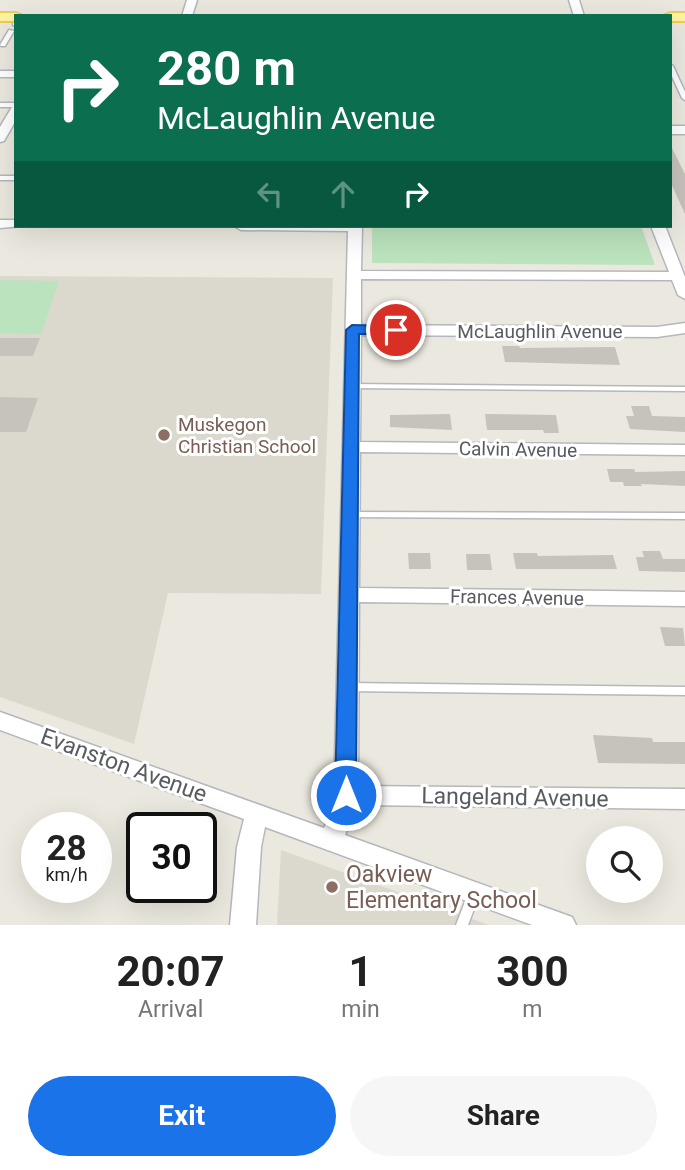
<!DOCTYPE html>
<style>
:root{--surface:#fff;--page:#f6f6f6;--text:#222;--muted:#767676;--accent:#1a73e8}
body{margin:0;font-family:Roboto,sans-serif;background:var(--page);color:var(--text);height:100vh;display:flex;flex-direction:column;font-size:26px;white-space:nowrap}
*{box-sizing:border-box;margin:0}
p{font-size:23px;color:var(--muted)}
.icon{flex:none;width:38px;height:38px;fill:none;stroke:currentColor;stroke-width:2;stroke-linecap:round;stroke-linejoin:round}
.map{position:relative;height:925px;overflow:hidden}
.details{display:flex;flex-direction:column;background:var(--surface);flex:1}
.details>*{flex:none}
.hud{position:absolute;left:14px;top:14px;width:658px;height:214px;border-radius:0px;box-shadow:0 7px 28px #0002;background:#0b6e4f;color:#fff;overflow:hidden}
.tools{position:absolute;left:586px;top:826px;display:grid;gap:14px}
.tools a{display:grid;place-items:center;width:77px;height:77px;border-radius:50%;background:var(--surface);box-shadow:0 7px 28px #0002;font-size:35px}
.speed{position:absolute;left:21px;top:812px;display:flex;gap:14px;font-size:35px;font-weight:700;text-align:center}
.speed>*{display:grid;place-content:center;width:91px;height:91px;border-radius:50%;background:var(--surface);box-shadow:0 7px 28px #0002;line-height:1}
.speed small{font-size:18px;font-weight:400}
.speed .limit{border:4px solid #111;border-radius:10px;background:#fff;color:#111}
.pin{position:absolute;display:grid;place-items:center;width:60px;height:60px;color:#fff;margin:-30px;border:4px solid #fff;border-radius:50%;box-shadow:0 2px 7px #0007}
.me{position:absolute;width:77px;margin:-38px;rotate:0deg;stroke-linejoin:round;filter:drop-shadow(0 0 5px #0008)}
.turn{display:flex;align-items:center;gap:24px;height:147px;padding:0 28px;font-size:32px}
.turn .icon{width:91px;height:91px;stroke-width:2.5}
.turn b{display:block;font-size:49px;line-height:60px}
.lanes{display:flex;align-items:center;height:66px;padding:0 28px;background:#0003;justify-content:center;gap:35px;direction:ltr}
.lanes .off{opacity:.35}
.eta{display:flex;justify-content:space-evenly;align-items:center;height:119px;text-align:center}
.eta b{font-size:42px;font-weight:700;line-height:49px}
.primary-button{display:flex;gap:14px;margin-top:auto;padding:14px 28px}
.primary-button a{flex:1;height:80px;border-radius:42px;background:var(--accent);color:#fff;font-size:28px;font-weight:700;line-height:80px;text-align:center}
.primary-button a+a{background:var(--page);color:var(--text)}
.map>svg:first-child{display:block}
.education{fill:#dbd8cd}
.green{fill:#bbe3bd}
.building{fill:#c6c3bc}
.lines{fill:none;stroke-linecap:round;stroke-linejoin:round}
.lane-casing{stroke:#b5b7bc;stroke-width:3}
.street-casing{stroke:#b5b7bc;stroke-width:3}
.primary-casing{stroke:#efcc54;stroke-width:4}
.lane{fill:#fff;fill-rule:evenodd}
.street{fill:#fff;fill-rule:evenodd}
.primary{fill:#fef4a1;fill-rule:evenodd}
.route{fill:#1a73e8;stroke:#114b97;stroke-width:2}
.education-dot{fill:#8d6e63;stroke:#fff;stroke-width:2.5}
.labels{text-anchor:middle;stroke-width:6;stroke-linejoin:round;paint-order:stroke}
.street-label{font-size:19px;fill:#585b60;stroke:#fff}
.education-label{font-size:19px;fill:#785e54;stroke:#fff;text-anchor:start}
.near-street-label{font-size:23px;fill:#585b60;stroke:#fff}
.near-education-label{font-size:23px;fill:#785e54;stroke:#fff;text-anchor:start}
</style>
<div class="map">
<svg width="685" height="925" viewBox="0 0 685 925">
<rect width="100%" height="100%" fill="#ebe9df"/>
<g class="education">
<polygon points="0,276 333,278 321,594 168,593 134,744 0,697"/>
<polygon points="281,850 489,925 277,925"/>
</g>
<g class="green">
<polygon points="372,226 641,226 655,265 372,263"/>
<polygon points="0,280 59,281 41,334 0,333"/>
</g>
<g class="building">
<polygon points="670,144 685,174 685,214 670,181"/>
<polygon points="0,338 40,338 33,356 0,356"/>
<polygon points="502,346 519,346 520,348 615,347 620,365 505,362"/>
<polygon points="0,397 38,398 26,432 0,432"/>
<polygon points="631,406 649,406 652,416 685,417 685,432 630,429 626,416 634,416"/>
<polygon points="450,414 452,430 390,427 390,415"/>
<polygon points="485,414 556,415 559,433 544,433 543,430 487,430"/>
<polygon points="607,469 634,469 635,472 685,471 685,486 641,484 642,486 624,486 623,482 610,482"/>
<polygon points="642,551 660,551 663,559 685,559 685,572 639,571 636,557 644,557"/>
<polygon points="408,553 430,553 431,569 409,569"/>
<polygon points="513,553 537,553 538,556 613,555 617,569 516,569"/>
<polygon points="466,554 490,554 492,570 467,570"/>
<polygon points="660,627 683,628 685,646 665,646"/>
<polygon points="593,735 652,738 653,742 685,742 685,764 598,763"/>
</g>
<g class="lines">
<defs>
<g id="lane">
<polygon points="16,22 16,26 13,25 13,23"/>
<polygon points="9,30 14,31 5,46 1,46 0,45"/>
<polygon points="670,64 673,66 685,92 685,100 682,98 670,72"/>
<rect x="0" y="103" width="16" height="4"/>
<rect x="0" y="176" width="16" height="4"/>
<polygon points="349,384 685,387 685,391 352,388 348,386"/>
<polygon points="351,512 685,513 685,519 348,517 346,515 348,513"/>
<polygon points="347,683 685,687 685,695 347,691 343,690 342,687 343,684"/>
<polygon points="474,887 478,889 480,893 468,925 456,925 470,889"/>
</g>
<g id="street">
<polygon points="187,0 197,0 192,16 182,16"/>
<polygon points="569,0 579,0 584,16 574,16"/>
<rect x="0" y="71" width="16" height="6"/>
<polygon points="16,106 16,120 4,141 0,142 0,127 12,107"/>
<rect x="670" y="126" width="15" height="8"/>
<polygon points="0,220 16,220 16,226 22,226 0,228"/>
<polygon points="234,226 362,226 361,271 669,272 651,226 665,226 685,277 685,299 678,295 672,280 361,279 361,325 657,327 685,323 685,333 657,337 361,335 360,442 685,445 685,455 360,452 359,588 685,592 685,606 359,602 358,786 685,789 685,809 357,805 345,835 572,917 576,925 532,925 265,827 261,847 256,925 230,925 237,847 244,819 0,730 0,712 324,828 333,807 334,795 348,231 241,230"/>
</g>
<g id="primary">
<polygon points="0,13 16,13 23,16 16,16 16,21 0,21"/>
<polygon points="670,13 685,13 685,21 670,21 670,16 663,16"/>
</g>
</defs>
<use href="#lane" class="lane-casing"/>
<use href="#street" class="street-casing"/>
<use href="#primary" class="primary-casing"/>
<use href="#lane" class="lane"/>
<use href="#street" class="street"/>
<use href="#primary" class="primary"/>
</g>
<polygon class="route" points="352,325 396,326 403,330 396,334 359,334 356,795 353,801 346,804 338,801 335,795 346,330"/>
<g class="education-dot">
<circle cx="164" cy="435" r="7"/>
<circle cx="332" cy="887" r="7"/>
</g>
<g class="labels">
<g class="street-label">
<text x="540" y="338">McLaughlin Avenue</text>
<text transform="translate(518 449) rotate(1)" y="7">Calvin Avenue</text>
<text transform="translate(517 597) rotate(1)" y="7">Frances Avenue</text>
</g>
<g class="education-label">
<text x="178" y="431">Muskegon<tspan x="178" dy="22">Christian School</tspan></text>
</g>
<g class="near-street-label">
<text transform="translate(124 765) rotate(20)" y="8">Evanston Avenue</text>
<text transform="translate(515 797) rotate(1)" y="8">Langeland Avenue</text>
</g>
<g class="near-education-label">
<text x="346" y="882">Oakview<tspan x="346" dy="26">Elementary School</tspan></text>
</g>
</g>
</svg>
<div class="tools">
<a><svg class="icon" aria-label="search" viewBox="0 0 24 24"><circle cx="10" cy="10" r="6"/><path d="M15 15l6 6"/></svg></a>
</div>
<div class="speed"><div>28<small>km/h</small></div><div class="limit">30</div></div>
<div class="pin" style="left:396px;top:330px;background:#d93025"><svg class="icon" aria-label="arrive" viewBox="0 0 24 24"><path d="M6 21V4h12l-3 4 3 4H6"/></svg></div>
<svg class="me" style="left:346px;top:795px" viewBox="-20 -20 40 40"><circle r="17" fill="#1a73e8" stroke="#fff" stroke-width="3"/><path d="M0-11L8 9 0 5-8 9z" fill="#fff"/></svg>
<div class="hud">
<div class="turn"><svg class="icon" aria-label="right" viewBox="0 0 24 24"><path d="M7 20v-9h11M14 6l5 5-5 5"/></svg><div><b>280 m</b>McLaughlin Avenue</div></div>
<div class="lanes"><svg class="icon off" aria-label="left" viewBox="0 0 24 24"><path d="M17 20v-9H6M10 6l-5 5 5 5"/></svg><svg class="icon off" aria-label="ahead" viewBox="0 0 24 24"><path d="M12 20V5M6 11l6-6 6 6"/></svg><svg class="icon" aria-label="right" viewBox="0 0 24 24"><path d="M7 20v-9h11M14 6l5 5-5 5"/></svg></div>
</div>
</div>
<section class="details">
<div class="eta">
<div><b>20:07</b><p>Arrival</p></div>
<div><b>1</b><p>min</p></div>
<div><b>300</b><p>m</p></div>
</div>
<div class="primary-button"><a>Exit</a><a>Share</a></div>
</section>
